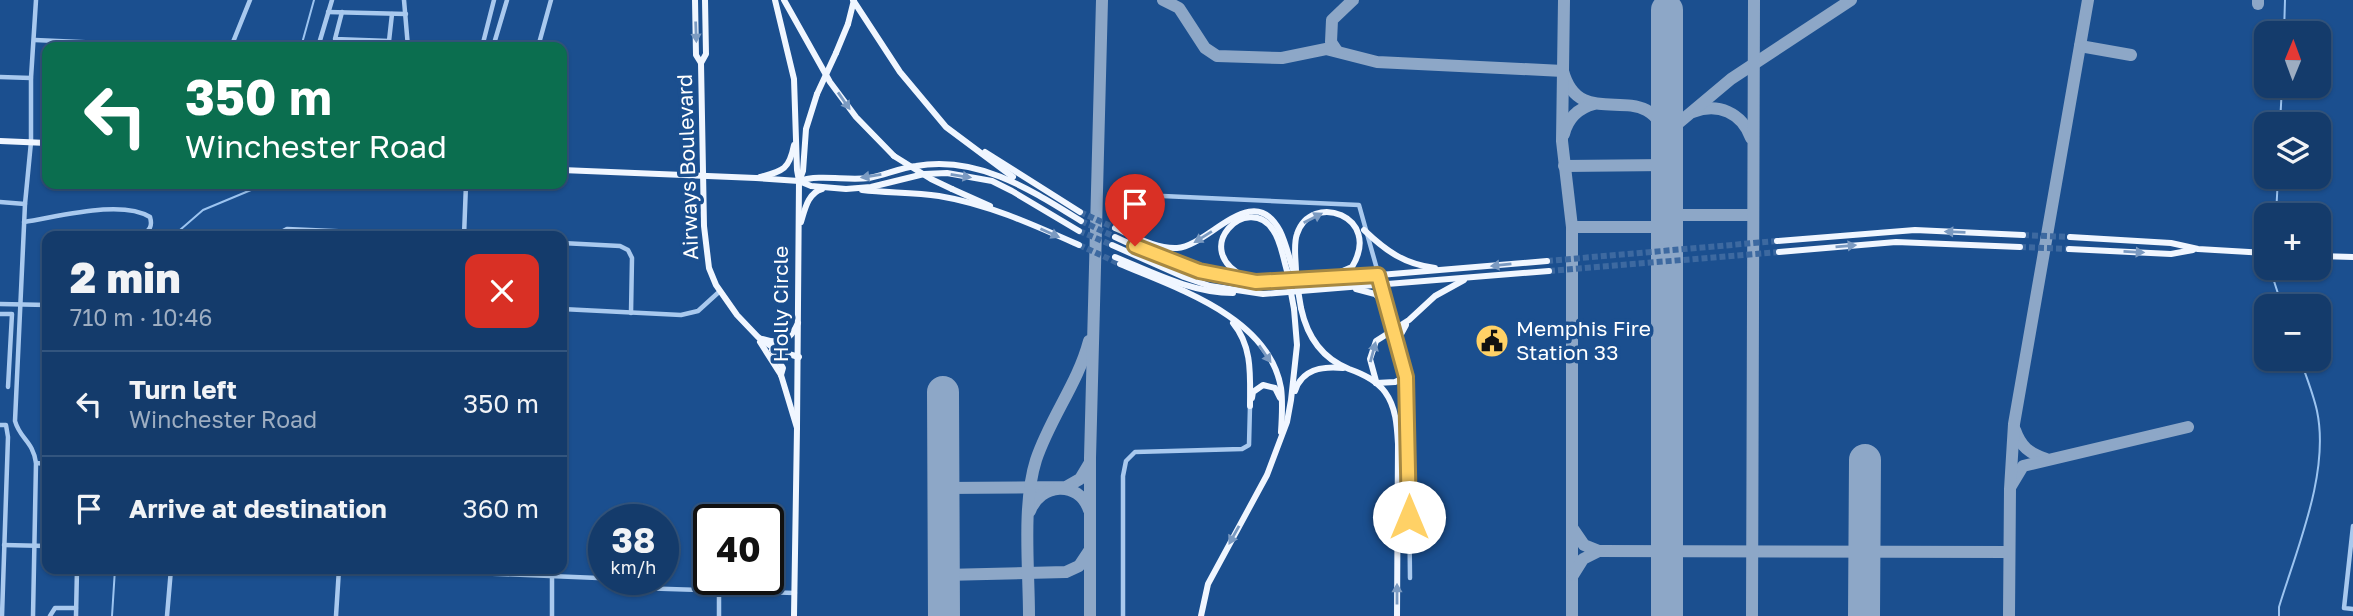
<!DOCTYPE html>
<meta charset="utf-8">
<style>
:root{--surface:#143b6b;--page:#214673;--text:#f1f3f6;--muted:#9dadc1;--line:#33557e}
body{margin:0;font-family:"Golos Text",sans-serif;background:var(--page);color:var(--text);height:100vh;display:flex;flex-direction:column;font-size:26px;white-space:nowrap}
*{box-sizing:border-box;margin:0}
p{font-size:23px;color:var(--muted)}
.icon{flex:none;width:38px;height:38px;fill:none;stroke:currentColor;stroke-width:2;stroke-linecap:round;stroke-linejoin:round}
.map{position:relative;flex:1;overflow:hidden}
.details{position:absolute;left:42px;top:231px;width:525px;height:343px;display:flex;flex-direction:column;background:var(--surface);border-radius:14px;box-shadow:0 2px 5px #0004,0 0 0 2px var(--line)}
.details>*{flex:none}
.guide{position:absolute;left:42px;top:42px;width:525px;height:147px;border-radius:14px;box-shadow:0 2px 5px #0004,0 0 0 2px var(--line);background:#0b6e4f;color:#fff;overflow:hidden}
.needle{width:46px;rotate:1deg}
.tools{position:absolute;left:2254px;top:21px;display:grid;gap:14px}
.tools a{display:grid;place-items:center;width:77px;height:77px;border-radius:14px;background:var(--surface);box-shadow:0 2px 5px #0004,0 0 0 2px var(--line);font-size:35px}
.speed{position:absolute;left:588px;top:504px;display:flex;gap:14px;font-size:35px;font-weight:700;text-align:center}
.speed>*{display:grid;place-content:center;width:91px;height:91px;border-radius:50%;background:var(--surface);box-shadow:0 2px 5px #0004,0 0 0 2px var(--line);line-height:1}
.speed small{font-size:18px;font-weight:400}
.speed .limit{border:4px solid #111;border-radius:10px;background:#fff;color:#111}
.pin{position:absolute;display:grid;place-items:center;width:60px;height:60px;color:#fff;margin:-72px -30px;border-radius:50% 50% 50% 0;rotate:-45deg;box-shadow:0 0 7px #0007}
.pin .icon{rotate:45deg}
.me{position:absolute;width:77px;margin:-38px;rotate:0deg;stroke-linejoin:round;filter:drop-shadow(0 0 5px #0008)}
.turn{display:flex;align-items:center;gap:24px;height:147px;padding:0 28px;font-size:32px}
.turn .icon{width:91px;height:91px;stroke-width:2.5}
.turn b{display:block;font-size:49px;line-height:60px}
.round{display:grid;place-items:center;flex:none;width:74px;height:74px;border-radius:14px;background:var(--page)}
.overview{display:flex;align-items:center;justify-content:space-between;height:119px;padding:0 28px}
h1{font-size:42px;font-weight:800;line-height:52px}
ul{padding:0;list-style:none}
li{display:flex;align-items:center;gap:21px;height:105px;padding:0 28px;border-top:2px solid var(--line)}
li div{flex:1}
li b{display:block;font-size:26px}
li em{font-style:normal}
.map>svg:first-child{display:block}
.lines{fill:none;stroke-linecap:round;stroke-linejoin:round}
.stream{stroke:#9cc4f0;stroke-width:2}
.taxiway{stroke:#8da7c7;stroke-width:12}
.runway{stroke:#8da7c7;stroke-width:32}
.major-tunnel{stroke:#3d69a0;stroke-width:6;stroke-dasharray:6 3;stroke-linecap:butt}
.minor{stroke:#a9c9ee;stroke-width:4.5}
.major{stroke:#f0f6ff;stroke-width:6}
.major-bridge{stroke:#f0f6ff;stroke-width:6}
.oneway{fill:#7b9ac1}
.route-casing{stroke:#a68842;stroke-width:18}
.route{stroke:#ffd166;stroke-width:12}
.labels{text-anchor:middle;stroke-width:7;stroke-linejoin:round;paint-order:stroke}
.street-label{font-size:21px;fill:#fff;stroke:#1b4f8f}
.poi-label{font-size:21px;fill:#fff;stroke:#1b4f8f;text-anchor:start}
</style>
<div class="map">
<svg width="2353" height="616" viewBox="0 0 2353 616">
<rect width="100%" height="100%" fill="#1b4f8f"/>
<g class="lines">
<g class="stream">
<polyline points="2284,33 2285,0"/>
<polyline points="301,47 314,0"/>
<polyline points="2280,124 2282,86"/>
<polyline points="2276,215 2278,177"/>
<polyline points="173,236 203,210 251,190 257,184"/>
<polyline points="2274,268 2273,278 2282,306"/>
<polyline points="112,616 115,569"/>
<path d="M 2279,616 L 2279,607 C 2297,548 2330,472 2317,411 C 2313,393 2306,376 2300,359"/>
</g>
<g class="taxiway">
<path d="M 1163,0 L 1179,8 L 1205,48 L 1217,56 L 1282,58 L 1326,49 L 1377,62 L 1563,71 C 1581,138 1652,70 1667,143"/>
<polyline points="1564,0 1562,141 1572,227 1572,616"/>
<polyline points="2258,4 2258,0"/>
<polyline points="2080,46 2131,55"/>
<polyline points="1337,51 1331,42 1332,20 1353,0"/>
<path d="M 1693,112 C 1718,102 1742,113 1751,138"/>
<path d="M 1564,134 C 1568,118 1579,108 1594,104"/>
<polyline points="1667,143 1675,126 1731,79 1851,0"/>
<polyline points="1564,166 1667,165"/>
<polyline points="1667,215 1753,215"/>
<polyline points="1572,227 1667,227"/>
<path d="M 2015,430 C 2021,447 2029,453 2046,459"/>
<polyline points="2011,486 2023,466 2188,427"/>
<polyline points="944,488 1066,487 1080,479 1089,464"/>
<path d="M 1030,511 C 1040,483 1079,480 1089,510"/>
<polyline points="1599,551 2009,552"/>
<polyline points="944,575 1066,572 1079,566 1089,551"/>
<polyline points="1573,575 1583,559 1599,551 1584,545 1573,529"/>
<path d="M 1029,616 C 1029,569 1022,504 1036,460 C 1050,418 1078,383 1089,341"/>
<polyline points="1090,616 1090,458 1102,0"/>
<polyline points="1752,616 1754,0"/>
<polyline points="2009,616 2010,489 2014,424 2088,0"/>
</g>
<g class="runway">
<polyline points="943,392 944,616"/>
<polyline points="1667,616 1667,10"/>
<polyline points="1864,616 1865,460"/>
</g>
<g class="major-tunnel">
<polyline points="1080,212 1115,228"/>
<polyline points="1081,221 1115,237"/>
<polyline points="1079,231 1112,245"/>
<polyline points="2023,235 2070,237"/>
<polyline points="1079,245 1120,264"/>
<polyline points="2020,247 2069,249"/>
<polyline points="1547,261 1777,241"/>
<polyline points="1549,271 1779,252"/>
</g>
<g class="minor">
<polyline points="404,0 408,47"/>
<polyline points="328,12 406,14"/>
<polyline points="342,12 335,39 389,41 392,14"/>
<polyline points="35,40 192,47"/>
<polyline points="231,47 250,0"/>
<polyline points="318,47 332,0"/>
<polyline points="482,47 494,0"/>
<polyline points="493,47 507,0"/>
<polyline points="538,47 551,0"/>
<polyline points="0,77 31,78"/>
<polyline points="1142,178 1141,195 1359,205 1398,344"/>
<polyline points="0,202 25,204"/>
<path d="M 24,222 C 58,217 121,199 150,217 C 153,227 149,230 142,236"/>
<polyline points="274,236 287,229 448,236"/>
<polyline points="464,236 466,184"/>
<polyline points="562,243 620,246 628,250 632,258 631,313"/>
<polyline points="0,304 47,305"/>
<polyline points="562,309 681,315 698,311 720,291"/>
<polyline points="0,314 12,314 8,387"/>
<polyline points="1400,353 1408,395 1410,578"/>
<polyline points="0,425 6,425 8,437 2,616"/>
<polyline points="36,463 47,464"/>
<polyline points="2353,526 2344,608 2353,609"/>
<polyline points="4,545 47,546"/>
<polyline points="379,569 598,578 637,588 795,593"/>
<path d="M 33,616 L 36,463 C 33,441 20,439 15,421 L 25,204 L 31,142 L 31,78 L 36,0"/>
<polyline points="50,616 55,608 76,608"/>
<polyline points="76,616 77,569"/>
<polyline points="167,616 171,569"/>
<polyline points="336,616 339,569"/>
<polyline points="552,616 552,576"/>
<polyline points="719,616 719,590"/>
<polyline points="1123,616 1123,476 1126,461 1135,452 1242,449 1249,445 1250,406"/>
</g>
<g class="major">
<polyline points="695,0 696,55 701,63 704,226 709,268 716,285 737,315 758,337 778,351 799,357"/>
<polyline points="775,0 794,79 797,170 799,181 797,428"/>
<polyline points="784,0 830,82 856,117 894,156"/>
<polyline points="853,0 900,72 946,127 1013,177"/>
<polyline points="836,53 848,24"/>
<polyline points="701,63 706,54 705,0"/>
<polyline points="0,141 47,143"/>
<polyline points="985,152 1080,212"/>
<polyline points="562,170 756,178 799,181 811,186 846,189 871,187 924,174 947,173 992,181 1012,191 1079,231"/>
<path d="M 760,177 C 783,171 789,170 794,145"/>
<polyline points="800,179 803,171 806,129 817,94"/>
<path d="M 799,181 C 821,174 846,181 869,178 C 885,175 900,168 916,166 C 978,155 1031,190 1081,221"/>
<polyline points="952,189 990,206"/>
<path d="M 862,190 C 888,193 913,192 939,196 C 988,204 1034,225 1079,245"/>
<path d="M 801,222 C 805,209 808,193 822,189"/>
<path d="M 1115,228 C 1134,236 1155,249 1177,248 C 1209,246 1253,179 1280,231 C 1287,245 1290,263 1296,278"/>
<path d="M 1364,230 C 1386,251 1404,264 1435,268"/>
<polyline points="1115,237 1154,255 1199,271 1256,282 1320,280 1547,261"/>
<polyline points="2070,237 2171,243 2198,249 2266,253"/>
<polyline points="1777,241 1915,230 2023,235"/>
<polyline points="1112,245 1184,277 1210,286 1263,294 1549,271"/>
<polyline points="2069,249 2171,254 2193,250"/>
<polyline points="1779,252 1896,242 2020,247"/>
<polyline points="2319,256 2353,257"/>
<path d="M 1115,257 C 1152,272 1192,293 1233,293"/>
<path d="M 1120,264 C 1176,288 1269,317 1281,388 C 1283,402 1282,417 1281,432"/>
<path d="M 1296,272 C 1296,260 1293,245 1297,234 C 1311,191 1383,216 1352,267 L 1331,276"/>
<path d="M 1245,277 C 1188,249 1248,192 1273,230 C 1281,241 1283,258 1287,271"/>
<polyline points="1356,289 1375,294 1386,304"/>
<path d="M 1301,308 C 1307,336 1321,358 1349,369 C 1363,374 1376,380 1385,392 C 1396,407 1397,426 1398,444 L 1397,616"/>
<path d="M 1233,323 C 1253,347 1250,377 1250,406"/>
<path d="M 763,339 C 781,345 790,341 798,323"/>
<polyline points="760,342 781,375 797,428 794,616"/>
<polyline points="772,350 783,368 781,375"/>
<polyline points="1400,353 1400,336 1406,325"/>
<polyline points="1376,381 1370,359 1376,341 1409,320 1435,296 1464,280"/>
<polyline points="1376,383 1395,382 1406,377"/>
<path d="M 1295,391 C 1302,369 1322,366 1343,368"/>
<polyline points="1252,398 1253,392 1263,385 1275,388 1280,398"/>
<polyline points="1201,616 1208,584 1267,475 1287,422 1291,400 1297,345 1294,309"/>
</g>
<g class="major-bridge">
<polyline points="848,24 854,0"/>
<polyline points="817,94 836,53"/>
<polyline points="894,156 931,179 952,189"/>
<polyline points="1287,271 1294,309"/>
<polyline points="1296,278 1301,308"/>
</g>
</g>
<defs><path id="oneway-solid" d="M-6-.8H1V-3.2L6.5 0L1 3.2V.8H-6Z" transform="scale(1.75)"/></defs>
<g class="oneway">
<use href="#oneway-solid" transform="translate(696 32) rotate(88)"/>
<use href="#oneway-solid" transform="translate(844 101) rotate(55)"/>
<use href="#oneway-solid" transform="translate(871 176) rotate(171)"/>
<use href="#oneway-solid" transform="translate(961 176) rotate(9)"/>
<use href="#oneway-solid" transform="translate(1313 218) rotate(-27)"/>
<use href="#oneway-solid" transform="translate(1955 232) rotate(-178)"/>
<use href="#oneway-solid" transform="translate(1050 233) rotate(24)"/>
<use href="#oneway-solid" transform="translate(1203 237) rotate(148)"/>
<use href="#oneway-solid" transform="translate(1846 246) rotate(-5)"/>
<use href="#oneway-solid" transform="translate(2134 252) rotate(3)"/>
<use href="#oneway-solid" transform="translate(1501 265) rotate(174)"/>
<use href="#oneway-solid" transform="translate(1373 352) rotate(-75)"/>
<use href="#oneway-solid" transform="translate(1265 354) rotate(55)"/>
<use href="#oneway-solid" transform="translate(1234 535) rotate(119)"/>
<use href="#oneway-solid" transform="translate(1397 594) rotate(-90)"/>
</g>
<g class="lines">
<defs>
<polyline id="route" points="1135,246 1199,271 1256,282 1378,275 1406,377 1409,517"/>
</defs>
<use href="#route" class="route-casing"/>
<use href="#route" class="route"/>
</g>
<defs>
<symbol id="civic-disc" viewBox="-11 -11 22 22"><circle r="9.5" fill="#ffd166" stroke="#1b4f8f"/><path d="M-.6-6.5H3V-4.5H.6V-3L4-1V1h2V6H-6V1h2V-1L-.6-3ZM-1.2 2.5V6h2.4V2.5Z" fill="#111"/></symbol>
</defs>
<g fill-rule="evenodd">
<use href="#civic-disc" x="1473" y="322" width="38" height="38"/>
</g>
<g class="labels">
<g class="street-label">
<text transform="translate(688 167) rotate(-92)" y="7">Airways Boulevard</text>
<text transform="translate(781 304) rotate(-90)" y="7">Holly Circle</text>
</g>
<g class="poi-label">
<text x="1516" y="336">Memphis Fire<tspan x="1516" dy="24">Station 33</tspan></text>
</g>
</g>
</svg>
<div class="tools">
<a><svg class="needle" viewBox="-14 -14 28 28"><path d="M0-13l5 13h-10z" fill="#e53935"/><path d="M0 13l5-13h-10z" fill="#9dadc1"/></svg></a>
<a><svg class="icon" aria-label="layers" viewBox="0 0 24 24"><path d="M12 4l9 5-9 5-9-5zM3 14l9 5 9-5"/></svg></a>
<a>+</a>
<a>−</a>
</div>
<div class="speed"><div>38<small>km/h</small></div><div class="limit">40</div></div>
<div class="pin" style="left:1135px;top:246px;background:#d93025"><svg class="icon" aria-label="arrive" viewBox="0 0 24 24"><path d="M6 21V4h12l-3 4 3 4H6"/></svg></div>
<svg class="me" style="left:1409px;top:517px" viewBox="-20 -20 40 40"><circle r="19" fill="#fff"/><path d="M0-13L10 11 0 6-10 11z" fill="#ffd166"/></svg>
<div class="guide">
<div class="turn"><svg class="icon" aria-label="left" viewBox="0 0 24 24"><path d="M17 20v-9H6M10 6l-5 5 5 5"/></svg><div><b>350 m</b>Winchester Road</div></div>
</div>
<section class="details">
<div class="overview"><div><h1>2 min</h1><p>710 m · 10:46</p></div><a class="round" style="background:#d93025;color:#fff"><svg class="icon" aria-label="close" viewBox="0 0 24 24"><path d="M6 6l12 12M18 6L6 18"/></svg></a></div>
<ul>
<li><svg class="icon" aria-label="left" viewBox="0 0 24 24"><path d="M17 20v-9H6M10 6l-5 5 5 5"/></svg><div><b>Turn left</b><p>Winchester Road</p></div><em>350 m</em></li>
<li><svg class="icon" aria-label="arrive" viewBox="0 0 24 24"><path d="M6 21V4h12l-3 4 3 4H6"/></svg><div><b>Arrive at destination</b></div><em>360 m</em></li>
</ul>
</section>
</div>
